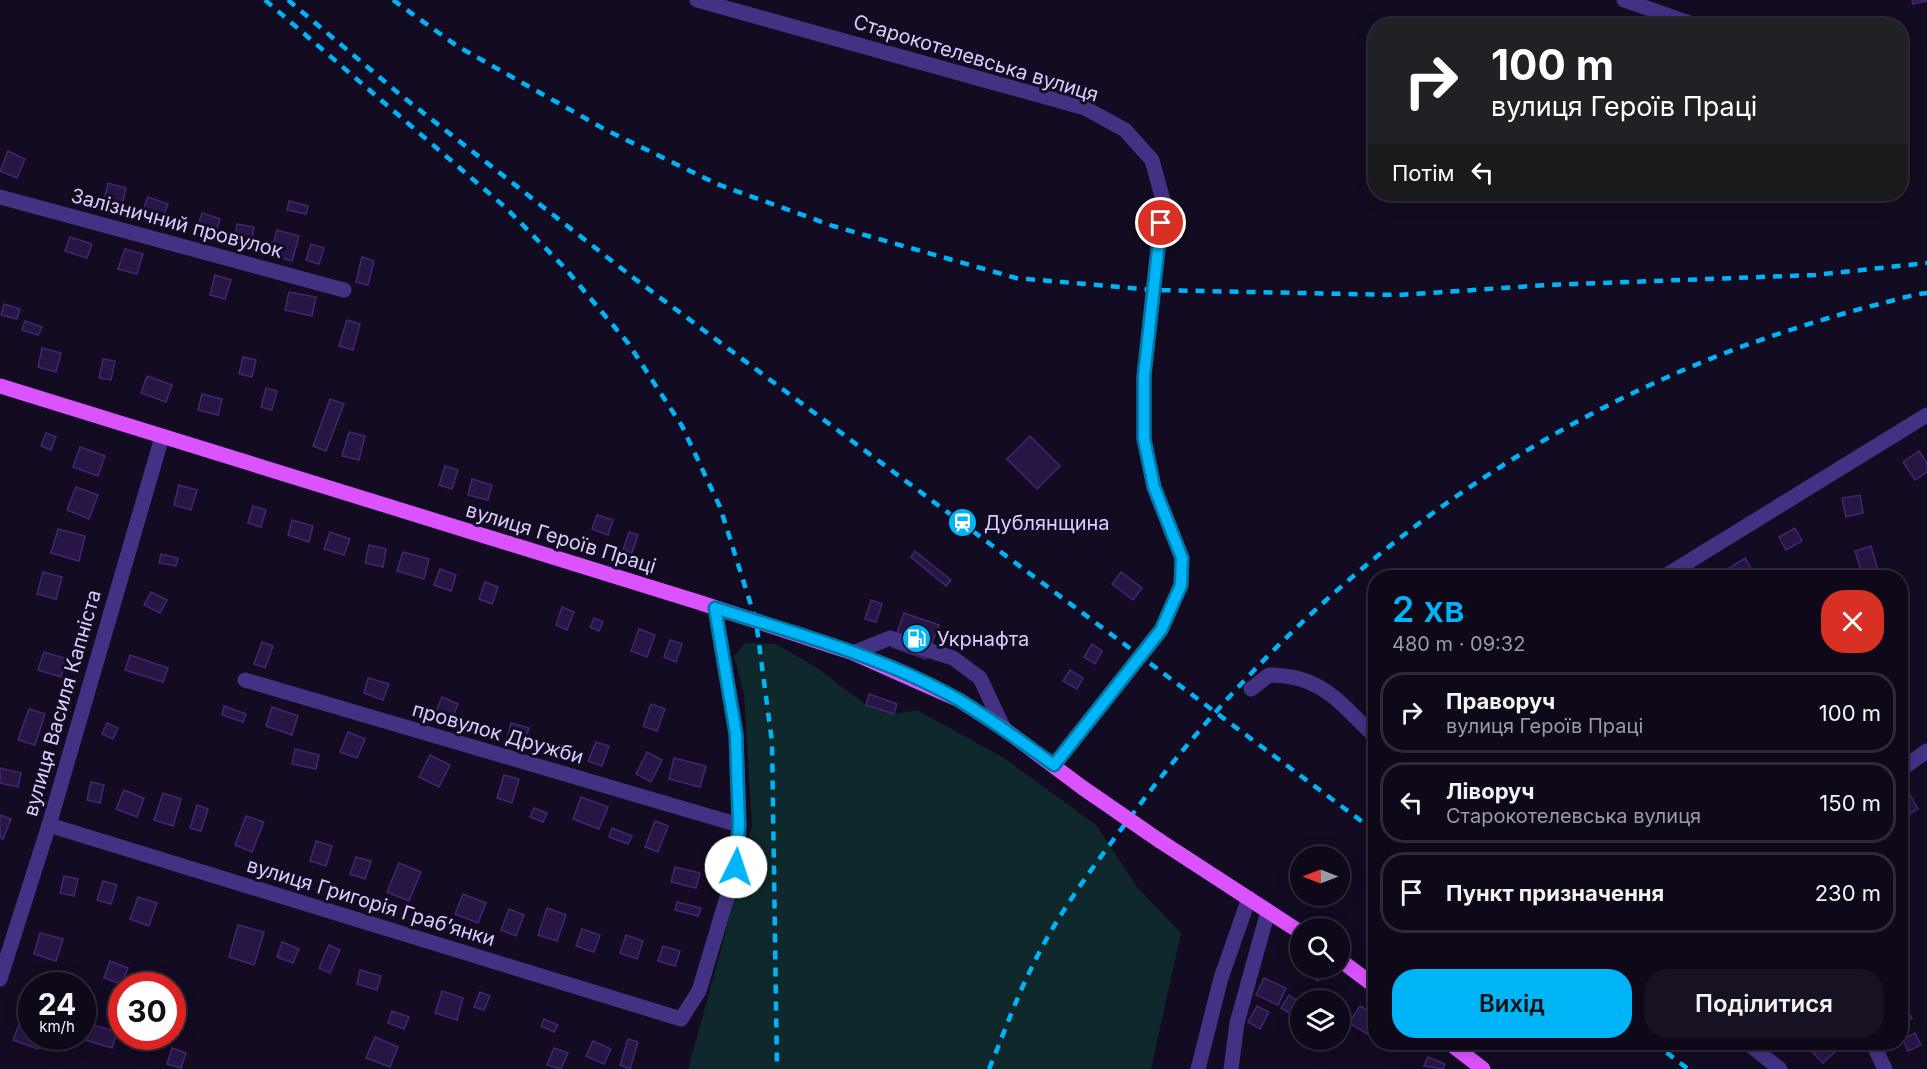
<!DOCTYPE html>
<html lang="uk">
<meta charset="utf-8">
<style>
:root{--surface:#0e0819;--page:#171122;--text:#f1f3f6;--muted:#9b9aa2;--line:#2e2938;--accent:#00b5f7}
body{margin:0;font-family:Inter,sans-serif;background:var(--page);color:var(--text);height:100vh;display:flex;flex-direction:column;font-size:22px;white-space:nowrap}
*{box-sizing:border-box;margin:0}
p{font-size:20px;color:var(--muted)}
.icon{flex:none;width:33px;height:33px;fill:none;stroke:currentColor;stroke-width:2;stroke-linecap:round;stroke-linejoin:round}
.map{position:relative;flex:1;overflow:hidden}
.sheet{position:absolute;left:1368px;top:570px;width:540px;height:480px;display:flex;flex-direction:column;background:var(--surface);border-radius:24px;box-shadow:0 3px 15px #0003,0 0 0 2px var(--line)}
.sheet>*{flex:none}
.top-card{position:absolute;left:1368px;top:18px;width:540px;height:183px;border-radius:24px;box-shadow:0 3px 15px #0003,0 0 0 2px var(--line);background:#202124;color:#fff;overflow:hidden}
.needle{width:39px;rotate:270deg}
.fabs{position:absolute;left:1290px;top:846px;display:grid;gap:12px}
.fabs a{display:grid;place-items:center;width:60px;height:60px;border-radius:50%;background:var(--surface);box-shadow:0 3px 15px #0003,0 0 0 2px var(--line);font-size:30px}
.speed{position:absolute;left:18px;top:972px;display:flex;gap:12px;font-size:30px;font-weight:700;text-align:center}
.speed>*{display:grid;place-content:center;width:78px;height:78px;border-radius:50%;background:var(--surface);box-shadow:0 3px 15px #0003,0 0 0 2px var(--line);line-height:1}
.speed small{font-size:15px;font-weight:400}
.speed .limit{border:9px solid #d22;background:#fff;color:#111}
.pin{position:absolute;display:grid;place-items:center;width:51px;height:51px;color:#fff;margin:-26px;border:3px solid #fff;border-radius:50%;box-shadow:0 2px 6px #0007}
.me{position:absolute;width:66px;margin:-33px;rotate:4deg;stroke-linejoin:round;filter:drop-shadow(0 0 4px #0008)}
.turn{display:flex;align-items:center;gap:21px;height:126px;padding:0 24px;font-size:27px}
.turn .icon{width:78px;height:78px;stroke-width:2.5}
.turn b{display:block;font-size:42px;line-height:51px}
.then{display:flex;align-items:center;height:57px;padding:0 24px;background:#0003;gap:12px;font-size:22px}
.round{display:grid;place-items:center;flex:none;width:63px;height:63px;border-radius:24px;background:var(--page)}
.summary{display:flex;align-items:center;justify-content:space-between;height:102px;padding:0 24px}
h1{font-size:36px;font-weight:600;line-height:45px;color:var(--accent)}
.primary-button{display:flex;gap:12px;margin-top:auto;padding:12px 24px}
.primary-button a{flex:1;height:69px;border-radius:24px;background:var(--accent);color:#111;font-size:24px;font-weight:600;line-height:69px;text-align:center}
.primary-button a+a{background:var(--page);color:var(--text)}
ul{padding:0;list-style:none}
li{display:flex;align-items:center;gap:18px;height:81px;margin:0 12px 9px;padding:0 12px;border:3px solid var(--line);border-radius:24px}
li div{flex:1}
li b{display:block;font-size:22px}
li em{font-style:normal}
.map>svg:first-child{display:block}
.green{fill:#0e282c}
.building{fill:#271644;stroke:#412672;stroke-width:1.5}
.lines{fill:none;stroke-linecap:round;stroke-linejoin:round}
.minor{stroke:#433284;stroke-width:15}
.major{stroke:#db53ff;stroke-width:15}
.rail{stroke:#00b5f7;stroke-width:4.5;stroke-dasharray:9 8;stroke-linecap:butt}
.major-bridge{stroke:#db53ff;stroke-width:15}
.route-casing{stroke:#0076a1;stroke-width:15}
.route{stroke:#00b5f7;stroke-width:10}
.labels{text-anchor:middle;stroke-width:6;stroke-linejoin:round;paint-order:stroke}
.street-label{font-size:20px;fill:#daccff;stroke:#130b21}
.poi-label{font-size:20px;fill:#daccff;stroke:#130b21;text-anchor:start}
</style>
<div class="map">
<svg width="1927" height="1069" viewBox="0 0 1927 1069">
<rect width="100%" height="100%" fill="#130b21"/>
<polygon class="green" points="745,643 776,644 816,667 866,705 894,714 917,710 1004,758 1096,825 1137,887 1181,933 1151,1069 688,1069 721,950 752,826 744,694 734,656"/>
<g class="building">
<polygon points="1912,0 1927,0 1927,1 1913,4"/>
<polygon points="8,151 25,159 17,178 0,171"/>
<polygon points="108,183 126,188 121,209 103,204"/>
<polygon points="148,197 168,204 161,223 141,216"/>
<polygon points="289,201 308,206 306,214 287,210"/>
<polygon points="202,213 220,219 213,241 195,235"/>
<polygon points="237,224 254,227 251,244 234,242"/>
<polygon points="277,230 299,236 292,261 270,255"/>
<polygon points="70,237 92,244 87,258 65,251"/>
<polygon points="311,244 324,248 319,264 306,260"/>
<polygon points="125,249 143,254 137,274 118,269"/>
<polygon points="362,257 374,261 368,285 356,282"/>
<polygon points="215,275 231,280 225,299 210,295"/>
<polygon points="289,292 316,297 312,316 285,310"/>
<polygon points="4,304 20,309 17,319 1,315"/>
<polygon points="347,320 360,324 353,350 339,346"/>
<polygon points="25,321 42,327 38,335 22,330"/>
<polygon points="42,348 61,353 56,372 38,367"/>
<polygon points="243,357 256,360 252,377 239,374"/>
<polygon points="103,359 115,361 111,380 99,378"/>
<polygon points="147,376 172,385 166,402 141,393"/>
<polygon points="266,388 277,391 272,410 261,407"/>
<polygon points="202,394 222,399 218,415 198,410"/>
<polygon points="330,399 344,404 326,451 313,446"/>
<polygon points="349,432 365,436 359,460 342,456"/>
<polygon points="46,433 56,437 51,450 41,446"/>
<polygon points="1030,436 1060,466 1037,489 1007,459"/>
<polygon points="80,447 105,456 98,476 73,467"/>
<polygon points="1919,451 1927,463 1927,472 1915,480 1903,462"/>
<polygon points="445,466 458,470 452,489 439,485"/>
<polygon points="472,479 492,485 488,500 468,495"/>
<polygon points="179,485 197,490 191,510 174,505"/>
<polygon points="76,487 98,495 89,519 67,510"/>
<polygon points="1860,495 1863,513 1846,517 1842,498"/>
<polygon points="253,506 266,510 261,527 248,523"/>
<polygon points="597,515 613,520 608,535 592,529"/>
<polygon points="292,520 313,526 309,542 288,535"/>
<polygon points="1795,528 1802,541 1786,550 1779,537"/>
<polygon points="58,529 85,536 79,561 51,553"/>
<polygon points="330,532 350,539 344,555 324,549"/>
<polygon points="629,532 638,535 632,553 623,550"/>
<polygon points="369,545 386,549 383,567 365,563"/>
<polygon points="1871,546 1879,573 1863,578 1855,551"/>
<polygon points="915,551 951,580 946,586 911,557"/>
<polygon points="403,552 429,559 424,579 397,571"/>
<polygon points="161,554 178,558 176,566 159,563"/>
<polygon points="1745,558 1757,578 1734,578 1728,569"/>
<polygon points="440,569 456,575 451,591 434,585"/>
<polygon points="43,572 62,577 56,599 37,594"/>
<polygon points="1121,572 1142,588 1133,600 1112,584"/>
<polygon points="485,582 498,587 492,604 479,599"/>
<polygon points="151,592 167,600 160,613 144,605"/>
<polygon points="871,600 882,604 876,622 865,619"/>
<polygon points="562,607 574,612 567,630 556,625"/>
<polygon points="904,613 939,625 926,659 892,647"/>
<polygon points="594,618 603,622 599,631 590,627"/>
<polygon points="639,629 655,635 647,657 631,651"/>
<polygon points="670,640 682,644 676,662 664,657"/>
<polygon points="262,642 273,646 265,668 254,664"/>
<polygon points="1092,644 1102,651 1095,664 1084,657"/>
<polygon points="44,652 67,659 61,677 38,670"/>
<polygon points="130,655 168,668 163,682 125,670"/>
<polygon points="1070,670 1083,678 1077,689 1063,681"/>
<polygon points="368,678 389,684 383,700 364,693"/>
<polygon points="869,694 897,704 894,714 866,705"/>
<polygon points="442,697 458,704 450,723 434,716"/>
<polygon points="651,704 665,709 657,731 643,726"/>
<polygon points="224,706 246,714 243,722 222,715"/>
<polygon points="272,707 298,716 292,735 266,726"/>
<polygon points="29,709 45,714 35,745 18,740"/>
<polygon points="107,723 118,728 113,739 102,734"/>
<polygon points="511,723 529,728 524,744 507,739"/>
<polygon points="348,732 365,739 357,758 340,752"/>
<polygon points="596,742 609,746 602,766 588,761"/>
<polygon points="295,749 319,755 316,769 292,764"/>
<polygon points="647,752 662,760 651,782 636,774"/>
<polygon points="430,755 450,765 439,787 419,777"/>
<polygon points="674,758 706,766 700,787 669,779"/>
<polygon points="0,768 21,773 18,787 0,783"/>
<polygon points="504,775 519,779 512,803 497,798"/>
<polygon points="91,782 104,785 100,803 87,800"/>
<polygon points="124,790 144,798 137,817 116,809"/>
<polygon points="1908,791 1918,809 1902,818 1900,795"/>
<polygon points="163,793 181,799 173,826 154,820"/>
<polygon points="581,797 608,807 599,829 573,819"/>
<polygon points="197,805 208,809 201,831 190,828"/>
<polygon points="534,808 547,813 543,822 530,817"/>
<polygon points="0,815 11,819 3,839 0,838"/>
<polygon points="246,816 264,822 252,852 235,845"/>
<polygon points="655,821 668,826 658,852 645,847"/>
<polygon points="612,828 632,836 628,844 609,837"/>
<polygon points="316,841 332,846 326,866 310,861"/>
<polygon points="356,857 371,861 365,879 350,874"/>
<polygon points="399,863 421,872 409,901 387,892"/>
<polygon points="675,867 700,873 696,888 671,882"/>
<polygon points="64,876 78,879 74,896 60,893"/>
<polygon points="103,881 117,885 111,904 97,900"/>
<polygon points="463,894 486,903 478,923 455,914"/>
<polygon points="138,897 157,903 149,926 130,919"/>
<polygon points="677,902 701,908 698,916 675,910"/>
<polygon points="547,908 566,915 557,941 538,935"/>
<polygon points="509,909 524,915 516,936 501,930"/>
<polygon points="238,925 264,932 254,965 229,957"/>
<polygon points="582,929 600,935 594,952 576,946"/>
<polygon points="40,933 63,939 56,961 34,954"/>
<polygon points="626,935 643,941 637,959 620,953"/>
<polygon points="282,942 299,949 293,963 277,957"/>
<polygon points="329,945 340,950 330,973 319,968"/>
<polygon points="663,946 680,951 675,966 658,961"/>
<polygon points="110,961 128,968 121,984 104,978"/>
<polygon points="1302,968 1321,968 1325,970 1318,981 1300,970"/>
<polygon points="360,970 381,976 377,990 357,984"/>
<polygon points="1264,978 1286,988 1278,1005 1256,995"/>
<polygon points="442,991 463,998 457,1020 435,1013"/>
<polygon points="480,992 490,996 484,1010 474,1007"/>
<polygon points="1289,995 1300,1003 1300,1020 1281,1008"/>
<polygon points="1257,1006 1269,1012 1260,1029 1248,1022"/>
<polygon points="1360,1006 1376,1015 1376,1025 1369,1035 1349,1023"/>
<polygon points="1906,1007 1912,1018 1900,1024 1900,1010"/>
<polygon points="392,1011 409,1017 404,1029 388,1023"/>
<polygon points="23,1014 32,1017 32,1036 42,1036 38,1049 13,1040"/>
<polygon points="544,1019 558,1025 554,1032 541,1026"/>
<polygon points="90,1024 117,1032 112,1048 85,1040"/>
<polygon points="1915,1033 1921,1045 1908,1051 1903,1039"/>
<polygon points="375,1037 398,1047 390,1067 366,1058"/>
<polygon points="628,1039 638,1042 630,1069 620,1065"/>
<polygon points="593,1041 611,1049 604,1064 586,1056"/>
<polygon points="1823,1042 1832,1042 1838,1049 1823,1063 1813,1053"/>
<polygon points="172,1048 186,1053 181,1068 167,1064"/>
<polygon points="554,1048 568,1053 561,1069 547,1065"/>
<polygon points="1428,1057 1445,1064 1443,1069 1424,1066"/>
</g>
<g class="lines">
<g class="minor">
<polyline points="697,0 1085,108 1125,130 1152,160 1163,200 1144,376 1144,439 1154,487 1182,558 1181,585 1161,630 1054,765"/>
<polyline points="1624,0 1698,26"/>
<polyline points="0,197 344,290"/>
<polyline points="1662,578 1927,415"/>
<polyline points="853,653 890,638 953,658 980,678 1004,729"/>
<polyline points="245,680 739,825"/>
<path d="M 1251,689 L 1269,675 C 1323,675 1340,704 1376,737"/>
<polyline points="1900,770 1927,751"/>
<polyline points="49,825 681,1019 699,991 736,867 739,825 736,734 715,608"/>
<polyline points="0,979 49,825 162,437"/>
<polyline points="1746,1042 1780,1069"/>
<polyline points="1872,1042 1885,1069"/>
<polyline points="1198,1069 1221,978 1249,898"/>
<polyline points="1231,1069 1237,1023 1268,911"/>
</g>
<g class="major">
<polyline points="0,386 698,602 853,653 959,700 1004,729 1083,788"/>
<polyline points="1160,841 1300,932"/>
<polyline points="1340,960 1376,987"/>
<polyline points="1448,1042 1483,1069"/>
</g>
<g class="rail">
<polyline points="265,0 505,207 564,267 628,343 682,426 720,507 756,621 772,742 777,1069"/>
<polyline points="288,0 403,97 631,276 1376,832"/>
<polyline points="393,0 457,46 606,130 717,184 833,226 1016,278 1153,290 1399,295 1547,285 1815,275 1927,263"/>
<polyline points="1653,1042 1688,1069"/>
<path d="M 989,1069 C 1003,1036 1015,1001 1031,969 C 1057,914 1095,864 1132,815 C 1290,603 1489,442 1738,348 C 1782,332 1826,318 1871,306 C 1890,302 1908,295 1927,293"/>
</g>
<polyline class="major-bridge" points="1083,788 1160,841"/>
</g>
<g class="lines">
<defs>
<path id="route" d="M 736,867 L 739,825 L 736,734 L 715,608 C 797,634 884,657 959,700 C 992,720 1023,743 1054,765 L 1161,630 L 1181,585 L 1182,558 L 1154,487 L 1144,439 L 1144,376 L 1161,223"/>
</defs>
<use href="#route" class="route-casing"/>
<use href="#route" class="route"/>
</g>
<defs>
<symbol id="station-disc" viewBox="-11 -11 22 22"><circle r="9.5" fill="#00b5f7" stroke="#130b21"/><path d="M-3-6H3Q5-6 5-4V2Q5 4 3 4L4.5 6H3L1.5 4h-3L-3 6H-4.5L-3 4Q-5 4-5 2V-4Q-5-6-3-6ZM-3.5-4v3h7v-3ZM-3.5 1v1.5H-2V1ZM2 1v1.5H3.5V1Z" fill="#fff"/></symbol>
<symbol id="fuel-disc" viewBox="-11 -11 22 22"><circle r="9.5" fill="#00b5f7" stroke="#130b21"/><path d="M-5.5-6h7V0h2V4h1.3V-2.5L3-4.5l.8-.8L6-3V5H2.5V1h-1V6h-7ZM-4.2-4.7v3.2H.2V-4.7Z" fill="#fff"/></symbol>
</defs>
<g fill-rule="evenodd">
<use href="#station-disc" x="946" y="506" width="33" height="33"/>
<use href="#fuel-disc" x="900" y="622" width="33" height="33"/>
</g>
<g class="labels">
<g class="street-label">
<text transform="translate(976 58) rotate(17)" y="7">Старокотелевська вулиця</text>
<text transform="translate(177 223) rotate(15)" y="7">Залізничний провулок</text>
<text transform="translate(561 538) rotate(17)" y="7">вулиця Героїв Праці</text>
<text transform="translate(62 703) rotate(-74)" y="7">вулиця Василя Капніста</text>
<text transform="translate(498 733) rotate(16)" y="7">провулок Дружби</text>
<text transform="translate(371 902) rotate(17)" y="7">вулиця Григорія Грабʼянки</text>
</g>
<g class="poi-label">
<text x="984" y="530">Дублянщина</text>
<text x="937" y="646">Укрнафта</text>
</g>
</g>
</svg>
<div class="fabs">
<a><svg class="needle" viewBox="-14 -14 28 28"><path d="M0-13l5 13h-10z" fill="#e53935"/><path d="M0 13l5-13h-10z" fill="#9b9aa2"/></svg></a>
<a><svg class="icon" aria-label="search" viewBox="0 0 24 24"><circle cx="10" cy="10" r="6"/><path d="M15 15l6 6"/></svg></a>
<a><svg class="icon" aria-label="layers" viewBox="0 0 24 24"><path d="M12 4l9 5-9 5-9-5zM3 14l9 5 9-5"/></svg></a>
</div>
<div class="speed"><div>24<small>km/h</small></div><div class="limit">30</div></div>
<div class="pin" style="left:1161px;top:223px;background:#d93025"><svg class="icon" aria-label="arrive" viewBox="0 0 24 24"><path d="M6 21V4h12l-3 4 3 4H6"/></svg></div>
<svg class="me" style="left:736px;top:867px" viewBox="-20 -20 40 40"><circle r="19" fill="#fff"/><path d="M0-13L10 11 0 6-10 11z" fill="#00b5f7"/></svg>
<div class="top-card">
<div class="turn"><svg class="icon" aria-label="right" viewBox="0 0 24 24"><path d="M7 20v-9h11M14 6l5 5-5 5"/></svg><div><b>100 m</b>вулиця Героїв Праці</div></div>
<div class="then">Потім<svg class="icon" aria-label="left" viewBox="0 0 24 24"><path d="M17 20v-9H6M10 6l-5 5 5 5"/></svg></div>
</div>
<section class="sheet">
<div class="summary"><div><h1>2 хв</h1><p>480 m · 09:32</p></div><a class="round" style="background:#d93025;color:#fff"><svg class="icon" aria-label="close" viewBox="0 0 24 24"><path d="M6 6l12 12M18 6L6 18"/></svg></a></div>
<ul>
<li><svg class="icon" aria-label="right" viewBox="0 0 24 24"><path d="M7 20v-9h11M14 6l5 5-5 5"/></svg><div><b>Праворуч</b><p>вулиця Героїв Праці</p></div><em>100 m</em></li>
<li><svg class="icon" aria-label="left" viewBox="0 0 24 24"><path d="M17 20v-9H6M10 6l-5 5 5 5"/></svg><div><b>Ліворуч</b><p>Старокотелевська вулиця</p></div><em>150 m</em></li>
<li><svg class="icon" aria-label="arrive" viewBox="0 0 24 24"><path d="M6 21V4h12l-3 4 3 4H6"/></svg><div><b>Пункт призначення</b></div><em>230 m</em></li>
</ul>
<div class="primary-button"><a>Вихід</a><a>Поділитися</a></div>
</section>
</div>
